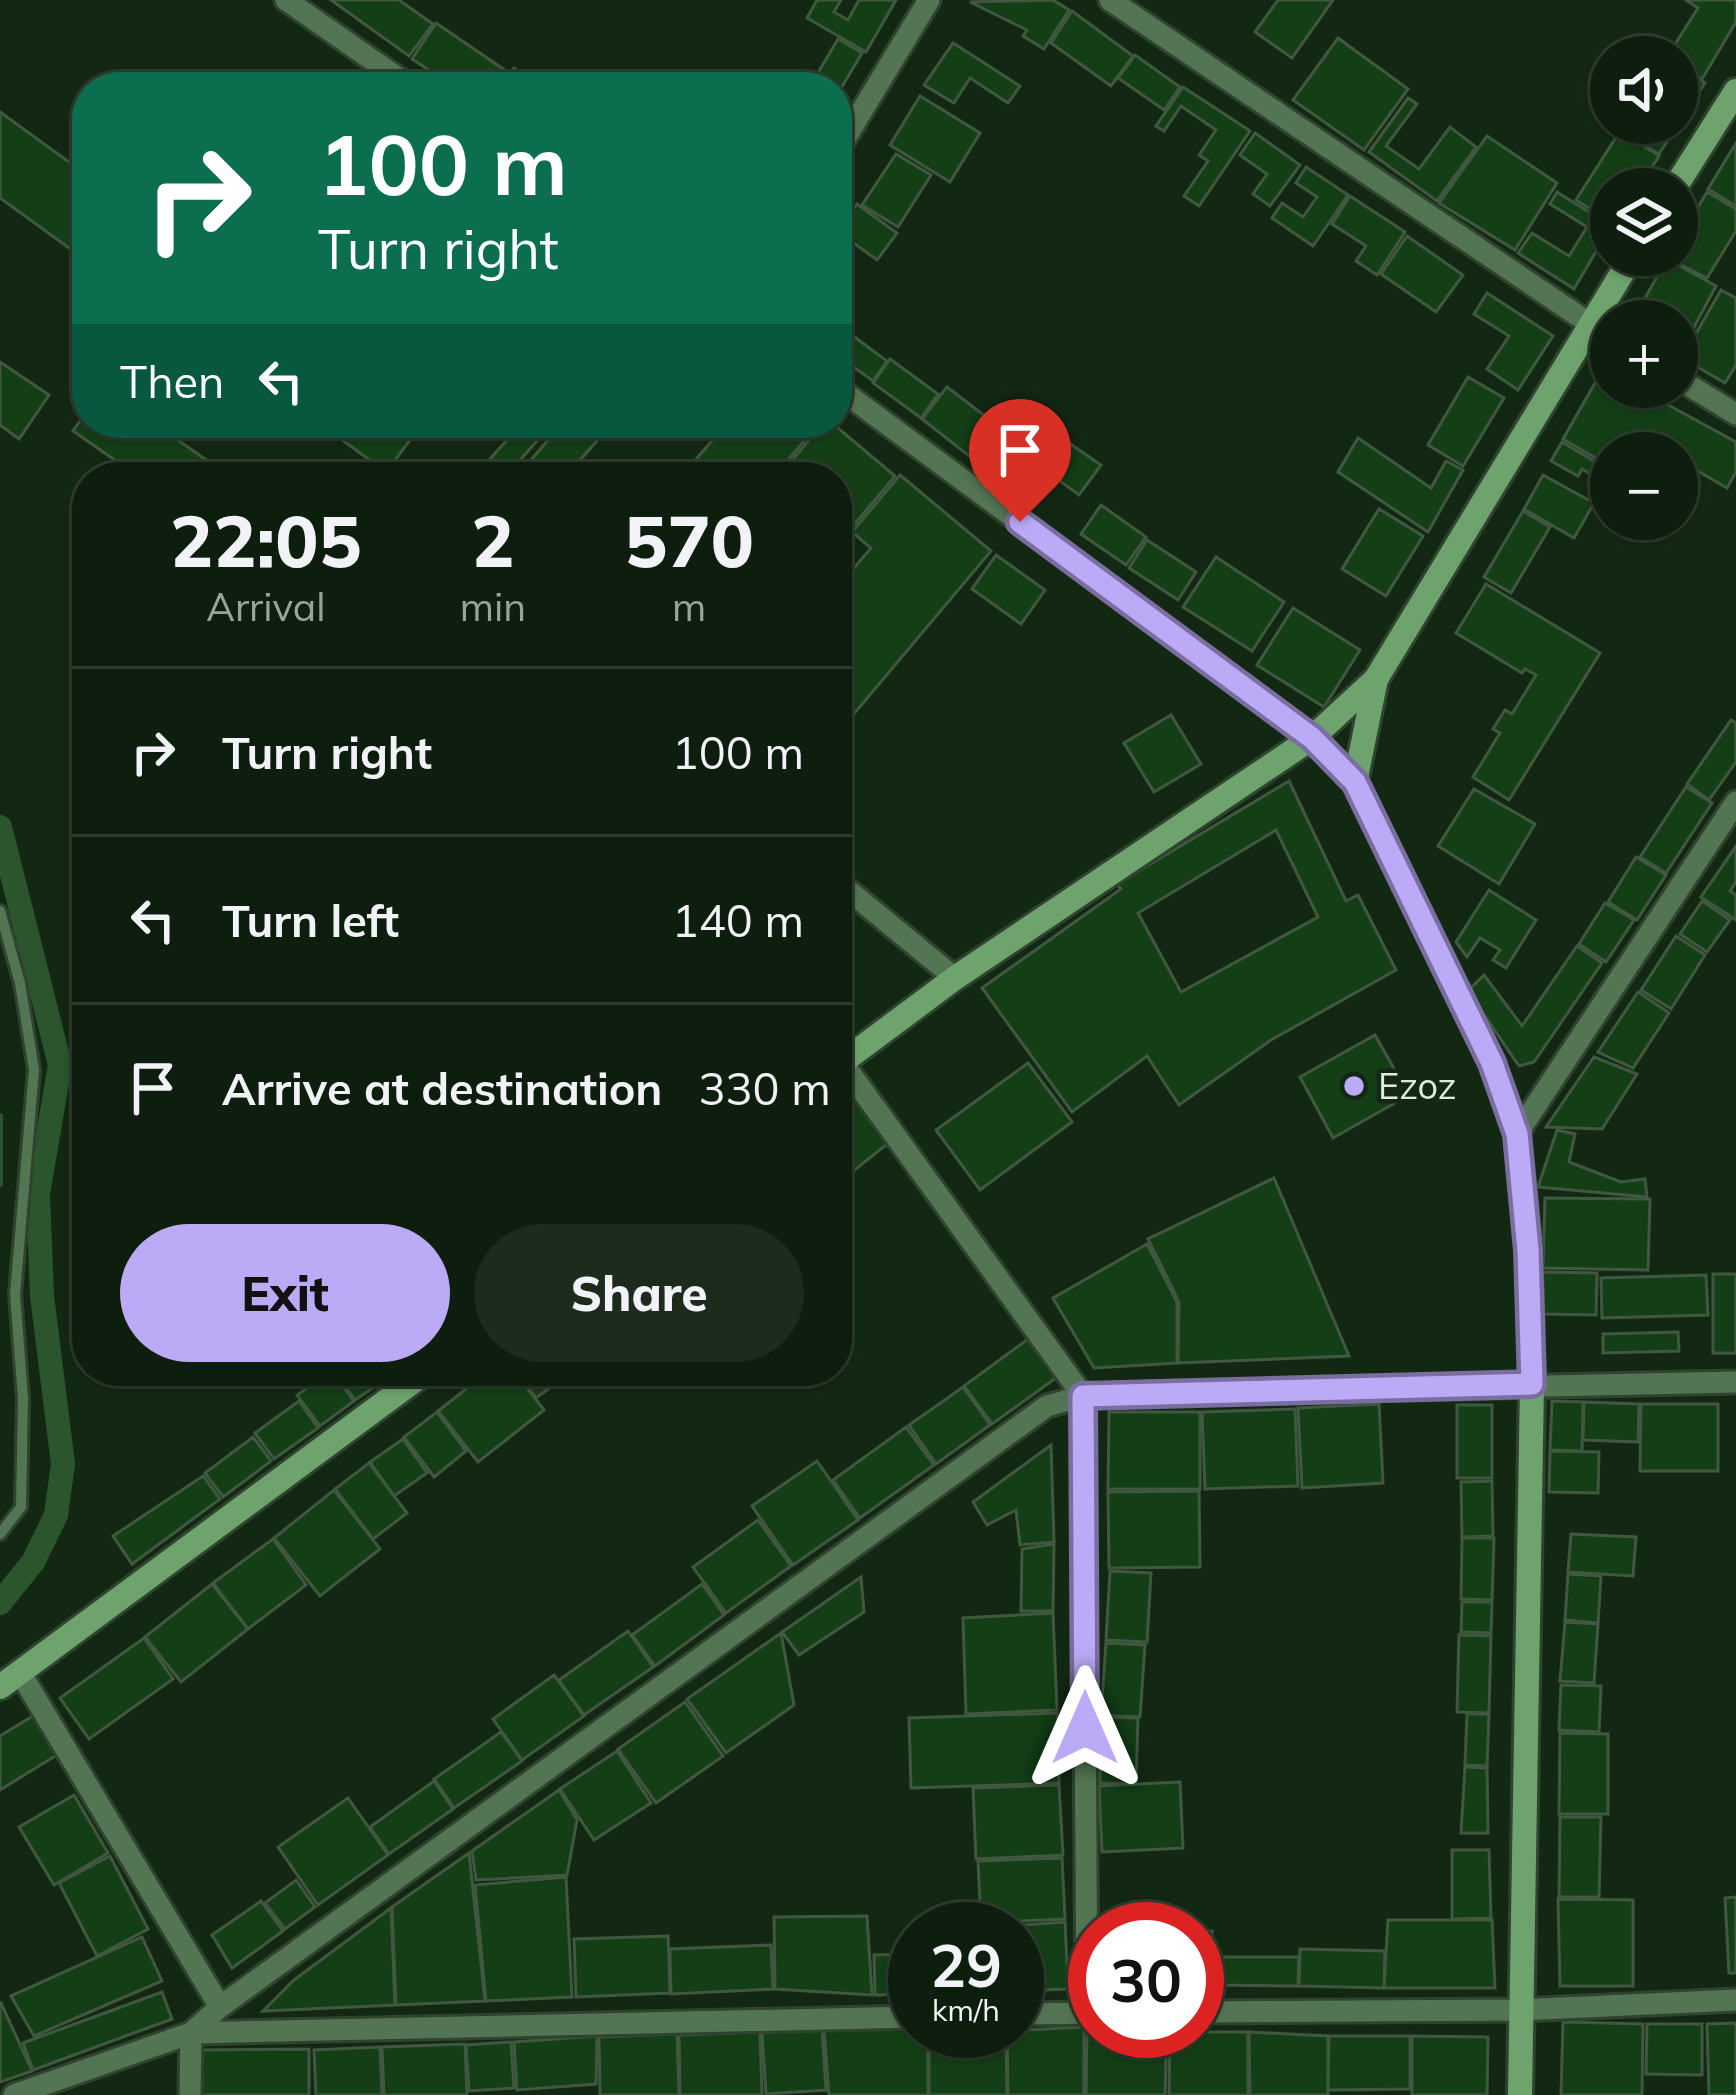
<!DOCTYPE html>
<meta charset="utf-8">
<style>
:root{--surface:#0e1e0e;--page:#1c2b1c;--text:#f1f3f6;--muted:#9ba29e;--line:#2e3c2e;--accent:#bbaaf6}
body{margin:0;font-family:Mulish,sans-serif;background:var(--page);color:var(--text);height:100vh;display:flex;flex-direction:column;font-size:45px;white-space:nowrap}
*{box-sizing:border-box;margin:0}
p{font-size:39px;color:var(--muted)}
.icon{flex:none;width:66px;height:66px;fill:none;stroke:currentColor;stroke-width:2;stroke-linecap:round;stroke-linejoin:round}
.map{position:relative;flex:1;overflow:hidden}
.sheet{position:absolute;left:72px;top:462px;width:780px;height:924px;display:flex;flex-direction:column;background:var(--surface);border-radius:48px;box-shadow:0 3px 9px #0004,0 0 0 3px var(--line)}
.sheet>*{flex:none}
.guide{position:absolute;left:72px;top:72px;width:780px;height:366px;border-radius:48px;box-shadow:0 3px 9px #0004,0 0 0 3px var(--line);background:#0b6e4f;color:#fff;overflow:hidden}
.controls{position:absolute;left:1590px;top:36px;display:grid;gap:24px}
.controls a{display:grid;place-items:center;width:108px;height:108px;border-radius:50%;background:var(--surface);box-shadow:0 3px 9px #0004,0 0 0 3px var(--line);font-size:60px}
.speed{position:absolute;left:888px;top:1902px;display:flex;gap:24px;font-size:60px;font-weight:700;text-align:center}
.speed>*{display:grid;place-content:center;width:156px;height:156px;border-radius:50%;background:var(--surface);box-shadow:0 3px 9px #0004,0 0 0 3px var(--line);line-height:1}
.speed small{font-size:30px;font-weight:400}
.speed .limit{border:18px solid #d22;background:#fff;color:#111}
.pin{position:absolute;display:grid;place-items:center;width:102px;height:102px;color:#fff;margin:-123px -51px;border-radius:50% 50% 50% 0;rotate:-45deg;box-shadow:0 0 12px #0007}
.pin .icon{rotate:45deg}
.me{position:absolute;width:132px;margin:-66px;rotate:0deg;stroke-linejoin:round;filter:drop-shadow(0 0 9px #0008)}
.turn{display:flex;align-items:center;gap:42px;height:252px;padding:0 48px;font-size:54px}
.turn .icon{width:156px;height:156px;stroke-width:2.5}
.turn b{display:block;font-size:84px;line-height:102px}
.then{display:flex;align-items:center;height:114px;padding:0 48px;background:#0003;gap:24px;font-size:45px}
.eta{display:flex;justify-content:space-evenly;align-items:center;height:204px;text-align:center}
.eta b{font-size:72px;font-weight:800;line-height:84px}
.primary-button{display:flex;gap:24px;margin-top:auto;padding:24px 48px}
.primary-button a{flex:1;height:138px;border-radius:72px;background:var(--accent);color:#111;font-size:48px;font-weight:800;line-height:138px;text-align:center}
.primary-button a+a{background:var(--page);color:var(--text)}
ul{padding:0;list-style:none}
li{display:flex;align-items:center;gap:36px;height:168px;padding:0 48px;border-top:3px solid var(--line)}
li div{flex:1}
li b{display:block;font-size:45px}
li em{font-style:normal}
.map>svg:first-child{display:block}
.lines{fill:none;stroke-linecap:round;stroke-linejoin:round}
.stream{stroke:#2b552c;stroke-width:6}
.canal{stroke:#2b552c;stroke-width:24}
.building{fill:#133e16;stroke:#415840;stroke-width:3;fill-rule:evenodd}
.lane-casing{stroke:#2f432f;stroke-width:16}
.street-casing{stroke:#2f432f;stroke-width:27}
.secondary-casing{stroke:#2f432f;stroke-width:30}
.lane{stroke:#547553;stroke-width:10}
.street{stroke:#547553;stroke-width:21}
.secondary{stroke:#6ea36e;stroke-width:24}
.route-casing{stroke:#7a6ea0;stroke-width:30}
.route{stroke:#bbaaf6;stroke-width:21}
.poi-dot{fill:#bbaaf6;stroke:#132813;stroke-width:4.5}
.labels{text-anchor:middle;stroke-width:9;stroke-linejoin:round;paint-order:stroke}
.poi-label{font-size:36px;fill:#ddebdd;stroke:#132813;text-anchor:start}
</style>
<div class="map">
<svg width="1736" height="2095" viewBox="0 0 1736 2095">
<rect width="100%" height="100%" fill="#132813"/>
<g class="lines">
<polyline class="stream" points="0,1116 0,1184"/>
<polyline class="canal" points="0,827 60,1065 38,1194 42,1296 63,1464 56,1515 33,1562 0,1603"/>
</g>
<g class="building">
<polygon points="331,0 399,0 433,24 409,56"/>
<polygon points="817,0 841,0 834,12 848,20 859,0 896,0 866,52 807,18"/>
<polygon points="1053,0 1069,10 1044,49 1023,36 1027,30 970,2"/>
<polygon points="1278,0 1333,0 1292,58 1255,32"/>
<polygon points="1686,0 1736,0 1736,22 1702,79 1677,63 1677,57 1667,57 1698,8"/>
<polygon points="1072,11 1133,56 1111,86 1051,43"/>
<polygon points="436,23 506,71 495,87 455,87 412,59"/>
<polygon points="1338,38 1408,89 1364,150 1293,100"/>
<polygon points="838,39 862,53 840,90 816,76"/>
<polygon points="953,43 1020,86 1008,103 970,78 954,103 924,85"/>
<polygon points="1135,55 1180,87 1164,110 1118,78"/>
<polygon points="1677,65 1705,83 1659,154 1620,130 1624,123 1677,123"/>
<polygon points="514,68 540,87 500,87"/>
<polygon points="1183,87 1250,131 1199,206 1184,196 1208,161 1199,155 1216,130 1181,106 1164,131 1156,126"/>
<polygon points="920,96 980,133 950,182 890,145"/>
<polygon points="1408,98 1417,104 1386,146 1419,169 1450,127 1476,147 1437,201 1369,152"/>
<polygon points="0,112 87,175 87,261 0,198"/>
<polygon points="1620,131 1659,156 1638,189 1611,189 1611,222 1576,200"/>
<polygon points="1255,133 1300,165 1270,206 1253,194 1267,174 1240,155"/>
<polygon points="1487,136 1557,183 1515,250 1439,203"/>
<polygon points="1736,143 1736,206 1708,189"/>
<polygon points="896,154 931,175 898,227 862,205"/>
<polygon points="1306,167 1348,195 1313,246 1272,218 1282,203 1303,217 1317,197 1296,183"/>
<polygon points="1557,192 1611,226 1574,289 1518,253 1532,233 1569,256 1587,227 1550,204"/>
<polygon points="1707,192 1736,209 1736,231 1707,278 1668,258 1677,255 1677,243"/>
<polygon points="1350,196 1405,232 1377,275 1356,261 1366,246 1332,224"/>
<polygon points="857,204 897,233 877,260 837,231"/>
<polygon points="1407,236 1463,275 1436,312 1381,274"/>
<polygon points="1667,259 1716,286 1678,357 1677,321 1632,321"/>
<polygon points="1721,290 1736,298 1736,365 1725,383 1682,358"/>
<polygon points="1487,293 1553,336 1518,390 1487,369 1509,336 1474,314"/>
<polygon points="837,324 887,361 873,381 837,355"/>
<polygon points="890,359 938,394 921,418 873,383"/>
<polygon points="0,362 49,395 19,439 0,425"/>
<polygon points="1603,369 1611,374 1611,387 1635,387 1736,442 1736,472 1727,488 1677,459 1677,453 1666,453 1636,436 1627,453 1611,453 1611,467 1563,439"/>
<polygon points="1468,377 1504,398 1463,466 1428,445"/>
<polygon points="947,387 998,426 973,459 922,419"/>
<polygon points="87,411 87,423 153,423 231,477 139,477 73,431"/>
<polygon points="319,423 423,423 386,472"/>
<polygon points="522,423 553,423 505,477 474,477"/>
<polygon points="563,423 613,423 565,477 516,477"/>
<polygon points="727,423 819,423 774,477 681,477"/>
<polygon points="823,423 832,423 895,476 837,545 837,477 780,475"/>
<polygon points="993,436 1039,470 1022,493 976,458"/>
<polygon points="1059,436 1101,465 1079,495 1038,465"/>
<polygon points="1358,438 1431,488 1446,461 1463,470 1428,532 1338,472"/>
<polygon points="1562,442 1611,471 1611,486 1582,469 1578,476 1551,461"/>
<polygon points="900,475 991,551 837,734 837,588 871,548 852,532"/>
<polygon points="1543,475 1594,503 1574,538 1524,509"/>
<polygon points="1101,505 1146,537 1126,565 1081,534"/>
<polygon points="1379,509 1423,536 1386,596 1342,569"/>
<polygon points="1523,511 1550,527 1511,593 1484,577"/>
<polygon points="1147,540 1196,572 1178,600 1129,568"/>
<polygon points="996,555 1045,590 1021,624 972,589"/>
<polygon points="1216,557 1284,602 1252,651 1183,607"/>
<polygon points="1486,584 1600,653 1509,800 1473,777 1500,733 1493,729 1505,710 1512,714 1536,675 1525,669 1522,673 1456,633"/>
<polygon points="1293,608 1360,650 1324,707 1257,665"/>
<polygon points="1171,715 1201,764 1154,792 1124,743"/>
<polygon points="1731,720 1736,723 1736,762 1709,800 1687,784"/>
<path d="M 1289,781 L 1346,901 L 1358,895 L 1396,970 L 1271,1040 L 1179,1105 L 1147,1056 L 1072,1112 L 982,988 L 1121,889 L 1117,884 ZM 1276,830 L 1318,917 L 1181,992 L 1138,913 Z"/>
<polygon points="1686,787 1712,803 1666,873 1640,857"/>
<polygon points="1474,789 1535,824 1499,884 1438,846"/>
<polygon points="1736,846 1736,882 1730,891 1736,895 1736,920 1701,897"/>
<polygon points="1636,857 1666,875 1637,920 1608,902"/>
<polygon points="1489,890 1536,920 1506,968 1493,960 1500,950 1480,938 1467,957 1456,942"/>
<polygon points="1702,901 1730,920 1707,952 1680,934"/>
<polygon points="1605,903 1634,920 1606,962 1579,944"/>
<polygon points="1676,936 1705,955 1671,1009 1641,990"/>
<polygon points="1577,946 1602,963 1534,1062 1519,1066 1468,991 1484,975 1522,1026"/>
<polygon points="1638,992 1669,1013 1633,1068 1598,1052"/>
<polygon points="1375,1035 1409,1095 1333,1138 1300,1077"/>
<polygon points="1594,1057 1637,1074 1602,1129 1546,1127"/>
<polygon points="1028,1063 1072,1122 980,1190 936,1130"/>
<polygon points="851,1090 891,1141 837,1184 837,1101"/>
<polygon points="1557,1130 1575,1134 1569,1162 1621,1182 1645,1179 1647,1197 1538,1187"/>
<polygon points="1274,1178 1349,1356 1178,1363 1179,1302 1148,1239"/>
<polygon points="1545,1198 1650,1199 1648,1270 1543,1268"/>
<polygon points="1147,1244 1177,1302 1177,1363 1094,1368 1053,1298"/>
<polygon points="1541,1272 1597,1273 1596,1315 1541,1314"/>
<rect x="1713" y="1274" width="23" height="79"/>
<polygon points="1706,1275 1708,1315 1602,1318 1601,1278"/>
<polygon points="1678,1332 1679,1351 1603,1353 1603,1334"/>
<polygon points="1028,1339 1056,1378 992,1424 964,1386"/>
<polygon points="332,1371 354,1401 320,1426 297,1395"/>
<polygon points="335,1371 385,1371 389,1377 355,1400"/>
<polygon points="489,1371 514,1371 544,1410 478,1462 438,1411"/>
<polygon points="517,1371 569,1371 570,1373 536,1398"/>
<polygon points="963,1387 990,1425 936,1464 909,1425"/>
<polygon points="299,1401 318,1428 274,1459 255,1433"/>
<polygon points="1552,1401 1583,1402 1582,1451 1550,1450"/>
<polygon points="1584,1402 1639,1404 1638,1442 1583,1440"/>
<polygon points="1379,1404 1383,1483 1302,1488 1298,1408"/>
<polygon points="1641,1404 1718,1404 1718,1471 1640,1471"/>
<rect x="1457" y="1405" width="35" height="73"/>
<polygon points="1295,1409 1298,1486 1205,1489 1202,1412"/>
<polygon points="437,1412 466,1451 434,1477 404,1437"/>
<polygon points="1109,1412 1200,1412 1200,1489 1108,1489"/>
<polygon points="906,1427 934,1465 860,1518 833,1480"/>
<polygon points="253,1437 271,1461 223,1497 205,1473"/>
<polygon points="403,1439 427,1473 394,1496 370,1462"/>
<polygon points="1051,1445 1054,1542 1020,1545 1016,1510 987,1525 973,1502"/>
<polygon points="1550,1451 1599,1452 1598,1493 1549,1492"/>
<polygon points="817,1461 858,1520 793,1565 752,1506"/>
<polygon points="369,1463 407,1513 373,1539 335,1489"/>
<polygon points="203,1476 220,1499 132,1564 113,1536"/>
<polygon points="1492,1481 1493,1536 1462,1537 1461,1482"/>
<polygon points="334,1490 380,1549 320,1596 274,1538"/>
<polygon points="1199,1491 1200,1567 1109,1568 1108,1492"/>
<polygon points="758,1520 791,1566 726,1613 693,1567"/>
<polygon points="1571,1534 1636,1537 1633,1576 1568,1572"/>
<polygon points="1462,1538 1494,1538 1492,1600 1461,1599"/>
<polygon points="273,1539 306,1585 248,1629 213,1583"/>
<polygon points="1054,1544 1053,1611 1021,1611 1022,1549"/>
<polygon points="1110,1571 1151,1573 1147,1642 1106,1640"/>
<polygon points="1568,1574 1601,1576 1598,1623 1565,1620"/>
<polygon points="861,1577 864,1612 799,1655 782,1632"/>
<polygon points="212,1584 248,1629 181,1682 145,1637"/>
<polygon points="702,1584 724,1615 655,1666 632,1635"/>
<polygon points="1462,1602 1492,1602 1491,1633 1461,1632"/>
<polygon points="1053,1613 1057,1710 966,1714 963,1618"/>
<polygon points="1565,1622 1598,1624 1594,1683 1560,1681"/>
<polygon points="628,1631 653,1667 584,1715 559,1680"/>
<polygon points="781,1633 794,1705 726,1753 687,1699"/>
<polygon points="1459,1635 1491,1636 1489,1713 1457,1712"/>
<polygon points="144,1638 173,1679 89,1739 60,1698"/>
<polygon points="1106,1643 1145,1645 1140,1717 1101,1715"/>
<polygon points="554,1675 584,1716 522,1760 493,1719"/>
<polygon points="1561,1685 1601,1686 1599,1732 1559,1730"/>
<polygon points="685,1702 723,1756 656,1803 618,1749"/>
<polygon points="1057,1713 1059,1783 911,1788 909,1718"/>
<polygon points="36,1714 60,1753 0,1790 0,1736"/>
<polygon points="1467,1714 1489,1714 1487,1766 1465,1765"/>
<polygon points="1102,1717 1138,1718 1136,1784 1100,1783"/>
<polygon points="501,1732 522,1761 454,1808 434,1779"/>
<polygon points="1560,1733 1608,1734 1608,1814 1559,1814"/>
<polygon points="617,1751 651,1803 594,1840 560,1789"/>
<polygon points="1465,1767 1487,1768 1488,1833 1461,1833"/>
<polygon points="434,1781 453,1809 389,1854 370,1827"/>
<polygon points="1180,1782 1183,1848 1102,1852 1099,1786"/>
<polygon points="1059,1785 1063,1855 976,1859 973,1788"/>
<polygon points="559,1790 577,1820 567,1875 476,1880 472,1851"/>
<polygon points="74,1795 108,1853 54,1885 19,1827"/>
<polygon points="348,1798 388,1855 318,1905 278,1847"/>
<polygon points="1560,1817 1601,1817 1599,1897 1559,1897"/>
<polygon points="1452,1850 1489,1850 1491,1918 1452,1919"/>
<polygon points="469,1853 485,2001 396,2005 392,1907"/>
<polygon points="110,1856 148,1929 97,1956 59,1883"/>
<polygon points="1062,1858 1065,1919 981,1923 978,1861"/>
<polygon points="566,1877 572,1997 486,2001 475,1885"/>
<polygon points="296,1880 315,1907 285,1929 265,1903"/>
<polygon points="1736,1897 1736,1973 1729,1973 1725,1898"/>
<polygon points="1558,1899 1633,1900 1633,1986 1560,1986"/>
<polygon points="261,1901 283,1931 232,1968 212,1935"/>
<polygon points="391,1908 395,2005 263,2011 294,1980"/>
<polygon points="867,1916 872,1995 775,1989 774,1917"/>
<polygon points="1388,1920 1492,1920 1495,1988 1384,1988"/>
<polygon points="1065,1922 1068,1989 1017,1991 1017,1929 966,1929"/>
<polygon points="1197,1931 1212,1931 1211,1985 1197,1985"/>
<polygon points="668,1936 670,1993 576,1997 574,1939"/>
<polygon points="142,1937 162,1981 34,2036 11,1996"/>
<polygon points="771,1945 773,1989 671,1994 670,1949"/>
<polygon points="1300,1949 1385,1951 1384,1988 1299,1986"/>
<polygon points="915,1954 915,1994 875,1995 874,1955"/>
<polygon points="1213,1957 1299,1957 1298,1986 1213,1985"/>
<polygon points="162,1992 172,2019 33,2070 23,2043"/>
<polygon points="1,2003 32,2071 0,2082 0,2004"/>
<polygon points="1563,2022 1643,2024 1642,2095 1561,2095"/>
<polygon points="1736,2023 1736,2095 1709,2095 1707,2024"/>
<polygon points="1647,2024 1702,2024 1702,2075 1646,2074"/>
<polygon points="1084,2027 1084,2095 1008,2095 1007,2031"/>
<polygon points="915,2028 928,2031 928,2095 829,2095 824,2029"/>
<polygon points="1087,2028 1167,2031 1165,2095 1086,2095"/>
<polygon points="822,2029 826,2090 766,2094 762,2033"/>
<polygon points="929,2031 1006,2031 1007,2095 929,2095"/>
<polygon points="760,2032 762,2095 680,2095 679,2035"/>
<polygon points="1170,2032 1248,2032 1248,2095 1169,2095"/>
<polygon points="1249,2032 1328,2036 1328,2095 1250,2095"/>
<polygon points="677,2034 679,2095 600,2095 599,2037"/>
<polygon points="597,2036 596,2084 517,2090 514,2042"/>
<polygon points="1329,2036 1410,2036 1410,2089 1328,2090"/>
<polygon points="1412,2036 1488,2037 1487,2095 1412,2095"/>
<polygon points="511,2042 514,2088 469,2091 466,2045"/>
<polygon points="465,2044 467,2095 384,2095 382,2047"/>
<polygon points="380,2047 382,2095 316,2095 314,2050"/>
<polygon points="309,2049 309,2095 201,2095 201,2050"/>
</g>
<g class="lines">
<defs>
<polyline id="lane" points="0,911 20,983 34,1070 15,1294 23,1398 21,1507 0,1534"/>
<g id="street">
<polyline points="286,0 411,87"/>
<polyline points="1110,0 1611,338"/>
<polyline points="837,152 929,0"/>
<polyline points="1677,378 1736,414"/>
<polyline points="837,387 1312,738"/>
<polyline points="837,881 955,978"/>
<polyline points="842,1062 1083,1396 1087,2013"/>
<polyline points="1517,1134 1736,802"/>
<polyline points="21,1674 220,2007 191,2033 190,2095"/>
<polyline points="220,2007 1047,1406 1083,1396 1736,1382"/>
<polyline points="1197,2012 1521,2010 1736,2000"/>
<polyline points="1017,2014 1095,2013"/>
<polyline points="14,2095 191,2033 915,2017"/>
</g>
<g id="secondary">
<polyline points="1674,189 1736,91"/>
<polyline points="1355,782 1376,679"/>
<polyline points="837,1066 955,978 1312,738"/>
<polyline points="0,1687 427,1371"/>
<polyline points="1520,2095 1532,1384 1529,1250 1517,1134 1492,1063 1355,782 1312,738 1376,679 1633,255"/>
</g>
</defs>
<use href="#lane" class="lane-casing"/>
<use href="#street" class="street-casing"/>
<use href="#secondary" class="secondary-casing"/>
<use href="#lane" class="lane"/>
<use href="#street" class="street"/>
<use href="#secondary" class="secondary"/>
</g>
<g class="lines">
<defs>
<polyline id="route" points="1020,522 1312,738 1355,782 1492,1063 1517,1134 1528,1250 1532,1384 1083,1396 1085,1728"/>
</defs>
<use href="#route" class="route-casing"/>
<use href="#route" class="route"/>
</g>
<circle class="poi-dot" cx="1354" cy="1086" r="12"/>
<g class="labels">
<g class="poi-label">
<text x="1378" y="1099">Ezoz</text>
</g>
</g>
</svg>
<div class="controls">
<a><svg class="icon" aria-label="sound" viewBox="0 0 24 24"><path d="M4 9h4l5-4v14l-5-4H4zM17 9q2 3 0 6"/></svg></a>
<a><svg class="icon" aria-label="layers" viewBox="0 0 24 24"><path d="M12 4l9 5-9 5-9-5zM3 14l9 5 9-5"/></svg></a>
<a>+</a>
<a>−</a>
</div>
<div class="speed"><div>29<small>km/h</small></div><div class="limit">30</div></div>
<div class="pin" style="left:1020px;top:522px;background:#d93025"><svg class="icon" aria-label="arrive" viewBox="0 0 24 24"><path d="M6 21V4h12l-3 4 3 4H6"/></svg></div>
<svg class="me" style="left:1085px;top:1728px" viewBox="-20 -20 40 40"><path d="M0-17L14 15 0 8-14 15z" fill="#bbaaf6" stroke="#fff" stroke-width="4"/></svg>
<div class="guide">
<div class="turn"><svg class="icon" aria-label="right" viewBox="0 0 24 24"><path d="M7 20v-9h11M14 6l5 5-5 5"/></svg><div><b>100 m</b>Turn right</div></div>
<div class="then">Then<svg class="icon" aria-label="left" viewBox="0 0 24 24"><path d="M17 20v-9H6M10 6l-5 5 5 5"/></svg></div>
</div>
<section class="sheet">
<div class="eta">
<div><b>22:05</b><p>Arrival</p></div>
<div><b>2</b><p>min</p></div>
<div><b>570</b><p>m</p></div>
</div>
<ul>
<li><svg class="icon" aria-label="right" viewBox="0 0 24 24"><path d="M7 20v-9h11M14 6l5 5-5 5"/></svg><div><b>Turn right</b></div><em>100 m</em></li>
<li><svg class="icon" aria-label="left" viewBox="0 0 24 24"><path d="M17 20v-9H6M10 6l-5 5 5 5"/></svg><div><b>Turn left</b></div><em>140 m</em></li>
<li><svg class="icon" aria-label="arrive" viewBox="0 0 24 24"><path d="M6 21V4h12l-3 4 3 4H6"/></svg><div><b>Arrive at destination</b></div><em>330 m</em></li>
</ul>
<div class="primary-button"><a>Exit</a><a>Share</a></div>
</section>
</div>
